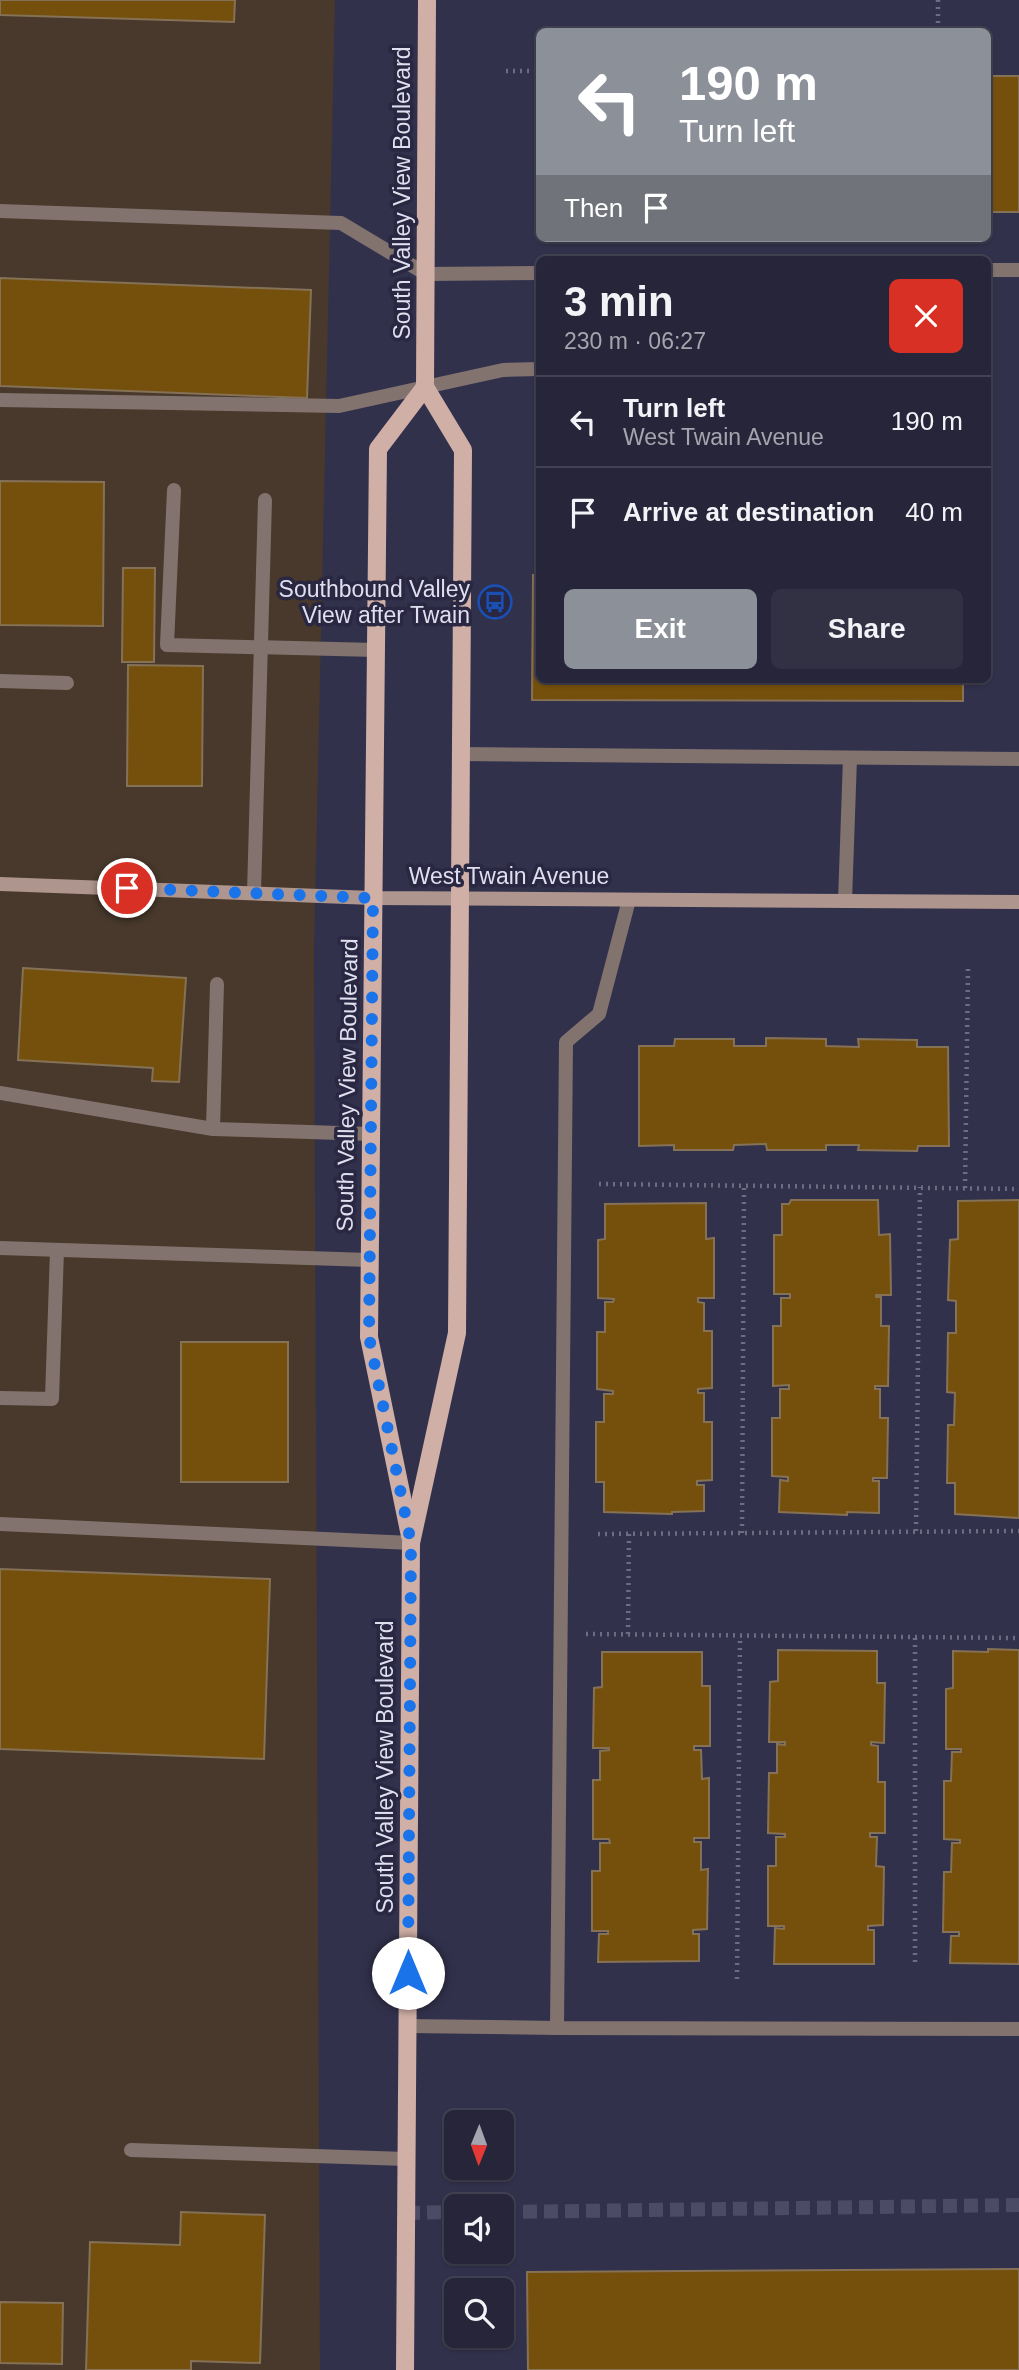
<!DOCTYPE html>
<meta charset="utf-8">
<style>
:root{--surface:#262539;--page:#323144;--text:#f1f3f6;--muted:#a4a5ae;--line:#424253;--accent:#8c9099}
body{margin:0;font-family:Helvetica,sans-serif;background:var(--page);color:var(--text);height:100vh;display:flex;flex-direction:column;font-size:26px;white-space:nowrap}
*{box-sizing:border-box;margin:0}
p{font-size:23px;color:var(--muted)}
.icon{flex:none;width:38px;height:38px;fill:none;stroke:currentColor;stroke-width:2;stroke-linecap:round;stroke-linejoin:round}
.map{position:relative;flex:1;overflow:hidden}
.side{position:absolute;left:536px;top:256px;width:455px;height:427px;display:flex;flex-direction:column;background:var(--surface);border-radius:10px;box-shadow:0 2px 5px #0004,0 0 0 2px var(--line)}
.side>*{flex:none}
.guide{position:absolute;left:536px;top:28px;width:455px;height:214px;border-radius:10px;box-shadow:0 2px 5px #0004,0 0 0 2px var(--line);background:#8c9099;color:#fff;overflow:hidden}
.needle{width:46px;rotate:181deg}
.buttons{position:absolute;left:444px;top:2110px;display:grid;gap:14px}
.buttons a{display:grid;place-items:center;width:70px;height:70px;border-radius:10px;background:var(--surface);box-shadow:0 2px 5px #0004,0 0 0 2px var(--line);font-size:35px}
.pin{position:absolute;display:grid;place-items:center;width:60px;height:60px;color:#fff;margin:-30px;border:4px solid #fff;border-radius:50%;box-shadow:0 2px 7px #0007}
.me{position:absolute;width:77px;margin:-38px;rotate:0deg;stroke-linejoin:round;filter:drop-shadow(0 0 5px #0008)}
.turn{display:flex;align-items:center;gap:24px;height:147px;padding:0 28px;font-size:32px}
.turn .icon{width:91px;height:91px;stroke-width:2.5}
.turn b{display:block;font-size:49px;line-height:60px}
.then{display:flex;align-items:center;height:66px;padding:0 28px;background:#0003;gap:14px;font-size:26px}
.round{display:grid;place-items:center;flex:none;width:74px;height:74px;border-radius:10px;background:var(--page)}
.summary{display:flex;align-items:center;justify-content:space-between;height:119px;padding:0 28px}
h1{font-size:42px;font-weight:600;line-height:52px}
.button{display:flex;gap:14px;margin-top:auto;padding:14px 28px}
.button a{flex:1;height:80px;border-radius:10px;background:var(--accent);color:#fff;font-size:28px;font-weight:600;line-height:80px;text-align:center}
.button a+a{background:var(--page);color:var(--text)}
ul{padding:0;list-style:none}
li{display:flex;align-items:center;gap:21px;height:91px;padding:0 28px;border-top:2px solid var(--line)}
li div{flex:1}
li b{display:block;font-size:26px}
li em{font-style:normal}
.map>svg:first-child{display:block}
.industrial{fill:#48392c}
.building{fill:#75500d;stroke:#857155;stroke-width:2}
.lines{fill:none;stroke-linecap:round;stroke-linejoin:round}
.minor-tunnel{stroke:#4c4b65;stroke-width:14;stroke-dasharray:14 7;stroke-linecap:butt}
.path{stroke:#6c6c83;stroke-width:4.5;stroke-dasharray:2 5;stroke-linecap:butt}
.service{stroke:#82736e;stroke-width:14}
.secondary{stroke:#ae958e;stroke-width:14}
.primary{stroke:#d0afa6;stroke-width:18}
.route{stroke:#1a73e8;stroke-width:12;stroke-dasharray:0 21.6}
.labels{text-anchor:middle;stroke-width:7;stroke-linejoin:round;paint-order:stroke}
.street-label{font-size:23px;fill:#dfdff0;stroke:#292741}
.poi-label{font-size:23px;fill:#dfdff0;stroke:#292741;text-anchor:end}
</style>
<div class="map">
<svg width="1019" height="2370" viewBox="0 0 1019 2370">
<rect width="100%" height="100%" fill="#32314c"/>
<polygon class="industrial" points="0,0 335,0 314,951 320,2370 0,2370"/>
<g class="building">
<polygon points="0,0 235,0 234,22 0,15"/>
<rect x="987" y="76" width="32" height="136"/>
<polygon points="0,278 311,290 307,398 0,386"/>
<polygon points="0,481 104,482 103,626 0,625"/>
<polygon points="123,568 155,568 154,662 122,662"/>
<polygon points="533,575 539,575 539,679 963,679 963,701 532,700"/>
<polygon points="128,665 203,666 202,786 127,786"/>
<polygon points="23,968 186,978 179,1082 152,1081 153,1068 18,1060"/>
<polygon points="766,1038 826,1039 826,1046 859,1047 858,1039 917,1040 917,1047 948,1047 949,1146 918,1146 917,1151 858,1150 859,1145 826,1145 826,1150 767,1150 766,1144 734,1145 733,1150 674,1150 674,1145 639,1146 639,1046 674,1046 675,1039 734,1039 734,1046 766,1046"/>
<polygon points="791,1200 878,1200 879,1235 890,1234 891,1295 876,1295 876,1297 881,1297 881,1326 889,1326 888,1386 875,1386 875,1389 880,1389 880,1418 888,1418 887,1478 873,1478 873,1481 879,1481 879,1513 847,1512 847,1515 779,1512 780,1480 788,1481 788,1477 772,1476 772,1418 780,1418 780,1389 789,1389 789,1385 773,1386 773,1326 781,1326 781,1298 790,1298 790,1294 774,1294 774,1235 782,1235 782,1204 789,1204"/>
<polygon points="1019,1200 1019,1518 955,1514 955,1483 947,1483 948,1425 954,1425 955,1393 947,1392 948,1333 956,1333 956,1301 948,1300 950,1240 958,1239 958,1201"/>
<polygon points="706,1203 706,1239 714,1238 714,1298 698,1298 698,1302 704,1303 704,1331 712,1331 712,1388 698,1389 698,1393 704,1393 704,1422 712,1422 712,1480 697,1481 697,1485 704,1485 704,1511 672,1512 672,1514 604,1512 604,1482 596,1482 596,1422 604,1422 604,1394 613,1394 613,1391 597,1389 597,1332 605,1332 605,1302 613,1302 614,1299 598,1298 598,1240 605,1239 605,1204"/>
<rect x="181" y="1342" width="107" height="140"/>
<polygon points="0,1569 270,1579 264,1759 0,1749"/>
<polygon points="988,1649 1019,1650 1019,1964 950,1963 951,1936 959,1936 959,1932 943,1932 944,1872 951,1872 952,1843 960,1843 960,1840 944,1839 944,1781 951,1781 952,1752 961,1752 961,1749 946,1749 946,1689 953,1688 953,1651 988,1652"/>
<polygon points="778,1650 877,1651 877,1683 885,1683 884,1743 871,1742 871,1745 878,1746 878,1782 885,1782 885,1833 870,1833 870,1837 877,1837 876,1866 884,1867 883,1925 868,1926 868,1930 874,1930 874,1964 774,1964 775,1928 784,1929 784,1926 768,1926 768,1866 776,1866 776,1837 785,1837 785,1834 768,1833 769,1773 777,1773 777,1744 785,1745 785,1742 769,1742 770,1682 778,1681"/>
<polygon points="602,1652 702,1652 702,1686 710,1686 710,1746 694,1746 694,1750 701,1750 702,1779 709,1778 709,1838 694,1838 694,1842 701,1842 701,1870 708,1869 707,1929 693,1930 693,1934 699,1934 699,1961 598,1962 599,1934 608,1934 608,1931 592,1931 592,1871 600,1871 600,1843 610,1843 609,1839 593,1839 593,1780 600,1780 600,1751 609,1750 609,1748 593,1748 594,1688 602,1687"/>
<polygon points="181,2212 265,2215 260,2363 191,2361 191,2370 86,2370 90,2242 180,2245"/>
<polygon points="1019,2269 1019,2370 528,2370 527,2272"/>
<polygon points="0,2302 63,2303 62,2364 0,2363"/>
</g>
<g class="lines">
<g class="minor-tunnel">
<polyline points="502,2212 1019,2205"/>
<polyline points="406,2213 457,2212"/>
</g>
<g class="path">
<polyline points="938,0 938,32"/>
<polyline points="506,71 539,71"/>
<polyline points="599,1184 1019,1189"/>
<polyline points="965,1188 968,969"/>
<polyline points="916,1531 920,1187"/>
<polyline points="742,1533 744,1186"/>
<polyline points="598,1534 1019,1531"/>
<polyline points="586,1634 1019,1638"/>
<polyline points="628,1634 629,1534"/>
<polyline points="915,1638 915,1964"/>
<polyline points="737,1979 740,1636"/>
</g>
<g class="service">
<polyline points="0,211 341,223 426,274 539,273"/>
<polyline points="987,270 1019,270"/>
<polyline points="0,400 339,406 503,370 539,369"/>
<polyline points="174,490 167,645 376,650"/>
<polyline points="0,681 67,683"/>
<polyline points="461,754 1019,759"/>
<polyline points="254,893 265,500"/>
<polyline points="629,900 599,1014 566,1042 557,2028 1019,2029"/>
<polyline points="845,901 850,758"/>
<polyline points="217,984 213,1129 371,1134"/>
<polyline points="0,1093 213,1129"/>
<polyline points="0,1248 369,1260"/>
<polyline points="0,1398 52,1399 57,1250"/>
<polyline points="0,1524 411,1543"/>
<polyline points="407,2026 557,2028"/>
<polyline points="131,2150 406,2159"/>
</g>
<polyline class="secondary" points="0,884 373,898 1019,902"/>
<g class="primary">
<polyline points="410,1536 369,1337 378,449 425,387"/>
<polyline points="405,2370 411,1543 457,1333 463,450 425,387 427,0"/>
</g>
</g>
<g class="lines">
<polyline class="route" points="127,888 373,898 369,1337 411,1543 408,1973"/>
</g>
<defs>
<symbol id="bus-ring" viewBox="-11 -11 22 22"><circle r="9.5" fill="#292741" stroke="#1a4fb4" stroke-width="1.5"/><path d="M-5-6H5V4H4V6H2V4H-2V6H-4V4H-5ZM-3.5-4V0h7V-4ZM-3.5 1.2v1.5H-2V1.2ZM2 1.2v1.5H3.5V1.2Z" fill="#1a4fb4"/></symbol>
</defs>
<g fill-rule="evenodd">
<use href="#bus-ring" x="476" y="583" width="38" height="38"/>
</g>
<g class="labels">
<g class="street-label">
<text transform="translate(402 193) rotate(-90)" y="8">South Valley View Boulevard</text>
<text x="509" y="884">West Twain Avenue</text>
<text transform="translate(347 1085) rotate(-89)" y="8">South Valley View Boulevard</text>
<text transform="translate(385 1767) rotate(-90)" y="8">South Valley View Boulevard</text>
</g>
<g class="poi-label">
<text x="470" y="597">Southbound Valley<tspan x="470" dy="26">View after Twain</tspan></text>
</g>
</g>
</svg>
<div class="buttons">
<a><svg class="needle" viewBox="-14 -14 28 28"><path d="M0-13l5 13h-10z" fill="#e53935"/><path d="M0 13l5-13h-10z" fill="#a4a5ae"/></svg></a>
<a><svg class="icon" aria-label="sound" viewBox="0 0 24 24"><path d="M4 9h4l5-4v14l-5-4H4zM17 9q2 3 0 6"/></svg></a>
<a><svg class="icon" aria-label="search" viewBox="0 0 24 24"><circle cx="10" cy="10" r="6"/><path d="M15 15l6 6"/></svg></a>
</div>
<div class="pin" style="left:127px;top:888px;background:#d93025"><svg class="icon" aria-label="arrive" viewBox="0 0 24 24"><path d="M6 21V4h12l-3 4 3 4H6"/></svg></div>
<svg class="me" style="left:408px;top:1973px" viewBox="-20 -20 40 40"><circle r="19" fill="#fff"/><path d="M0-13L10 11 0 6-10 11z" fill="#1a73e8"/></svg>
<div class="guide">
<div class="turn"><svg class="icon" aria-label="left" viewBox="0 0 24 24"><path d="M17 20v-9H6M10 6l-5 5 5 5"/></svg><div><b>190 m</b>Turn left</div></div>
<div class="then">Then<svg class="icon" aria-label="arrive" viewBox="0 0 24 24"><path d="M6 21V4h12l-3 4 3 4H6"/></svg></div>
</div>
<section class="side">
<div class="summary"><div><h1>3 min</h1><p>230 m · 06:27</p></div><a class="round" style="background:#d93025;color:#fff"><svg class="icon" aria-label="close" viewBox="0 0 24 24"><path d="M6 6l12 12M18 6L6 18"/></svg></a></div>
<ul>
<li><svg class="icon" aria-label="left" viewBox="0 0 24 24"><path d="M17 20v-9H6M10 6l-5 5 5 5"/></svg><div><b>Turn left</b><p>West Twain Avenue</p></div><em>190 m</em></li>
<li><svg class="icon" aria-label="arrive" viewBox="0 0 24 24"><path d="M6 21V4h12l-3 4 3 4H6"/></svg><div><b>Arrive at destination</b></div><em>40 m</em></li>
</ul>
<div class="button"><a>Exit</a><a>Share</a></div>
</section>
</div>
